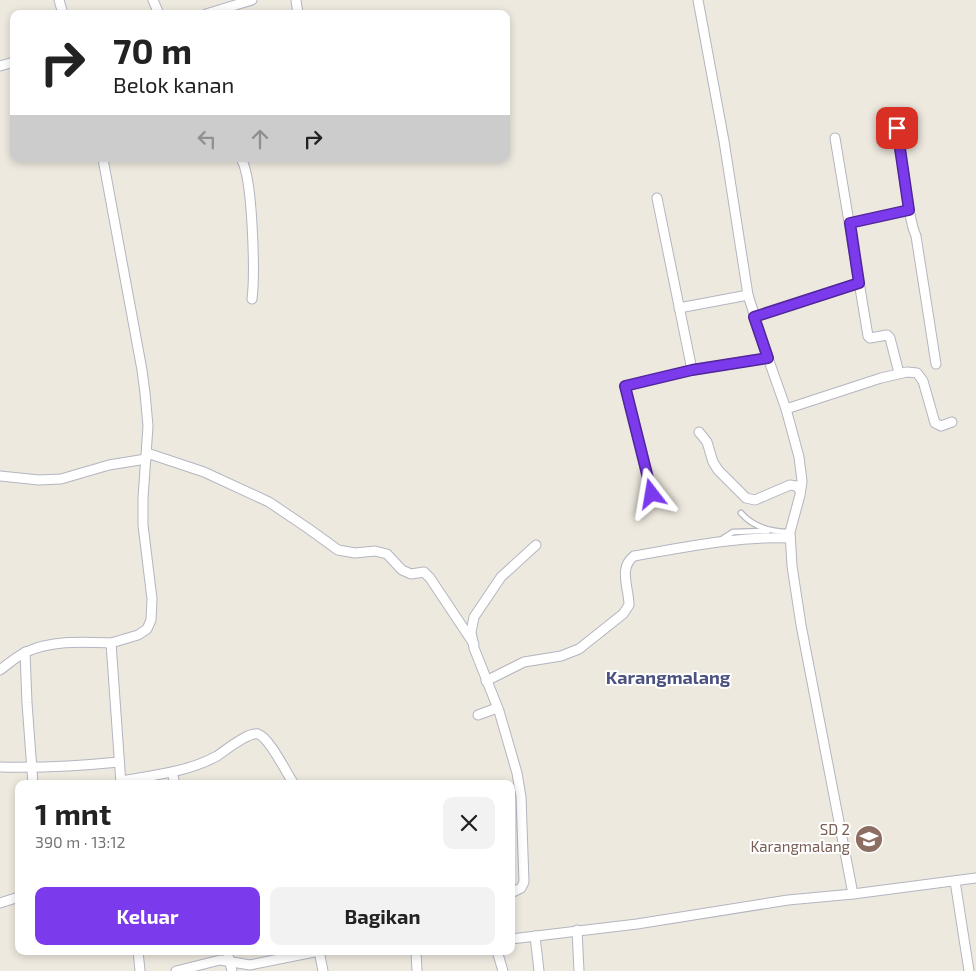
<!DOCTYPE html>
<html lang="id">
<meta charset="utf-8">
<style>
:root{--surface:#fff;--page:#f2f2f2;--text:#222;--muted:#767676;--accent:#7c3aed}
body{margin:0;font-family:"Exo 2",sans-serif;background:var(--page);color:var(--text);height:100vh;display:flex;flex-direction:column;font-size:19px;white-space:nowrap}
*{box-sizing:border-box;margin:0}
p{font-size:16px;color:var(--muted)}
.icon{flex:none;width:28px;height:28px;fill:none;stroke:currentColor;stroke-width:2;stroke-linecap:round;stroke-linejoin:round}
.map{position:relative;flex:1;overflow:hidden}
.details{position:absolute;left:15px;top:780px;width:500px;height:175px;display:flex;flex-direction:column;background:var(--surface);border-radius:10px;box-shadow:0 2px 8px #0003}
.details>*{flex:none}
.top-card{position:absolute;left:10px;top:10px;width:500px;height:152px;border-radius:10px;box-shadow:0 2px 8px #0003;background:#fff;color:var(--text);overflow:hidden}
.pin{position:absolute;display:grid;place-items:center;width:42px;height:42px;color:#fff;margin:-21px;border-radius:10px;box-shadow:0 2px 8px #0006}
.me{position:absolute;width:55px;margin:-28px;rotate:346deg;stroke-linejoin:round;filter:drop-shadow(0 0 4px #0008)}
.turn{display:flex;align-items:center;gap:18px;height:105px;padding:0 20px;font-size:22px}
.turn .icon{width:65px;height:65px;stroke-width:2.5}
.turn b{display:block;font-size:35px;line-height:42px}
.lanes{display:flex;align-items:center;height:48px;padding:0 20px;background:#0003;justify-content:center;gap:25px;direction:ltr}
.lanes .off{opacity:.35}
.round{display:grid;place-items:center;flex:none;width:52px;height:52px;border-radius:10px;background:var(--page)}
.overview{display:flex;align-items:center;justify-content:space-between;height:85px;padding:0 20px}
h1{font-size:30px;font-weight:700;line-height:38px}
.primary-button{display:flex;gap:10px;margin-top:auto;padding:10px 20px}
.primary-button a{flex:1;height:58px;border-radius:10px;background:var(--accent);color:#fff;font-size:20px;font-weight:700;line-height:58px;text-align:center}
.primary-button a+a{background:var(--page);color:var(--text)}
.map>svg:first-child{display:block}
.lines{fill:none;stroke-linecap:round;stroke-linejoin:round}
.service-casing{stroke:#b3b5c0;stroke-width:7}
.minor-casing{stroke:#b3b5c0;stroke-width:11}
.service{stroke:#fff;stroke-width:4.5}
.minor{stroke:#fff;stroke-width:9}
.route-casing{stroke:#51269a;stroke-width:12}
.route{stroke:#7c3aed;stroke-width:9}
.labels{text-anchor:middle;stroke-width:4;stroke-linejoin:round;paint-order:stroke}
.education-label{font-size:15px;fill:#785e54;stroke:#fff;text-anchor:end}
.quarter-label{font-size:18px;font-weight:bold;fill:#4c527f;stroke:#fff}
</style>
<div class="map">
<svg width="976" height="971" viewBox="0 0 976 971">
<rect width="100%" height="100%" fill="#eee9df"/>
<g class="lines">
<defs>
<g id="service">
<polyline points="850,223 909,210"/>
<path d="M 741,513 C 754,528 772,532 790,532"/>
<polyline points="719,541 733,532 768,531"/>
</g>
<g id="minor">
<polyline points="59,0 63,14"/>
<polyline points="153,0 159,14"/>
<polyline points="296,0 298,14"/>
<polyline points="698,0 724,141 748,295 768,358 786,409 799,457 802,481 800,495 790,532 792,566 801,625 853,894"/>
<polyline points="206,14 252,0"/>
<polyline points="0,66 14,62"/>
<polyline points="897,128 909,210 913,228 916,236 936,364"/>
<polyline points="835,138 868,336 870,338 887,335 890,338 899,373"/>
<polyline points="103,159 142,370 145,393 148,426 143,498 143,525 152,599 151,620 147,629 138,635 111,643 121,784"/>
<path d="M 241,159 C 253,176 255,275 252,299"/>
<polyline points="657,198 692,370"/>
<polyline points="679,308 748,295"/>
<polyline points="754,317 859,283"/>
<polyline points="786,409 881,378 907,372 917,373 923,381 935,423 941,426 952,422"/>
<polyline points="699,432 707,442 713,462 718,470 746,498 755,500 790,485 796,486 800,490"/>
<polyline points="147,453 204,472 269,502 309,529 338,550 355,553 375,551 387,554 402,570 411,574 424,572 430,578 474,644"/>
<polyline points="0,476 39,480 61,479 109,465 146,459"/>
<polyline points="652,494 625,386 692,370 768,358"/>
<polyline points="25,652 27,703 33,784"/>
<path d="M 0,670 C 8,664 17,656 26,652 C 53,640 82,642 111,643"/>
<path d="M 486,681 L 524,662 L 561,656 L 579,649 L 623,614 L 629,605 C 629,588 618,568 634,556 C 686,547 737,536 790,538"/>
<polyline points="478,715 497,708"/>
<path d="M 0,767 C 40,768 79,766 119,762"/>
<polyline points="172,772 175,784"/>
<path d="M 121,781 C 154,775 188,772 217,756 C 226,750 248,732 258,734 C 269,737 287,774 294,784"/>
<polyline points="955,881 969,971"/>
<polyline points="511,893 521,888 524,882 521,797 517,773 499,711 474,648 471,632 474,617 501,577 536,545"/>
<polyline points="0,903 19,897"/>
<polyline points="577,930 579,971"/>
<polyline points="535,936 539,971"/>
<polyline points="511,939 637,924 788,900 853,894 976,878"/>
<polyline points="138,951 140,971"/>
<polyline points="227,951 232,971"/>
<polyline points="319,951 323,971"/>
<polyline points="416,951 417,971"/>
<polyline points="497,951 503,971"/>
<polyline points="176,971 220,960 250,965 319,951"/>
</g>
</defs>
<use href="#service" class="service-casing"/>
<use href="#minor" class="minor-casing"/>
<use href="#service" class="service"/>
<use href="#minor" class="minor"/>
</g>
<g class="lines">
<defs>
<polyline id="route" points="652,494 625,386 692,370 768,358 754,317 859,283 850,223 909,210 897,128"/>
</defs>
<use href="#route" class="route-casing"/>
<use href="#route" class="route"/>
</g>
<defs>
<symbol id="school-disc" viewBox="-11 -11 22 22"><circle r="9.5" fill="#8d6e63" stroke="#fff"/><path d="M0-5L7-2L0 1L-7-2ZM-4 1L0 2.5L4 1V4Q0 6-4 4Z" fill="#fff"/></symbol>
</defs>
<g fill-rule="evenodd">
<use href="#school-disc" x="853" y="823" width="32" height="32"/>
</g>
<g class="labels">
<g class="education-label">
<text x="850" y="835">SD 2<tspan x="850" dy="17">Karangmalang</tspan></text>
</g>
<g class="quarter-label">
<text x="668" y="684">Karangmalang</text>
</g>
</g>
</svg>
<div class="pin" style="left:897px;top:128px;background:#d93025"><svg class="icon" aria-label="arrive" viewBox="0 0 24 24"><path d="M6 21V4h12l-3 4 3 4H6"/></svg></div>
<svg class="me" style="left:652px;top:494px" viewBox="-20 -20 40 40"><path d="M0-17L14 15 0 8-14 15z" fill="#7c3aed" stroke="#fff" stroke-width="4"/></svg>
<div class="top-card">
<div class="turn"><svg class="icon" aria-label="right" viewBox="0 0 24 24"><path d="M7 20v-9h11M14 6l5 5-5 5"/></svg><div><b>70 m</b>Belok kanan</div></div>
<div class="lanes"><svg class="icon off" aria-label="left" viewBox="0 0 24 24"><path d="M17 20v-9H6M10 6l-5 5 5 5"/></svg><svg class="icon off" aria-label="ahead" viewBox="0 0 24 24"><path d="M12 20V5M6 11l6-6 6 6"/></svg><svg class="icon" aria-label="right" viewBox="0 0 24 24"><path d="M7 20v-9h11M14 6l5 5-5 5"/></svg></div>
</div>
<section class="details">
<div class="overview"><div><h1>1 mnt</h1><p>390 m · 13:12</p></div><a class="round"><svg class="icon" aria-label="close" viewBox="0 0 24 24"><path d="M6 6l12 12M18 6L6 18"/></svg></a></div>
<div class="primary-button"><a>Keluar</a><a>Bagikan</a></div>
</section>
</div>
